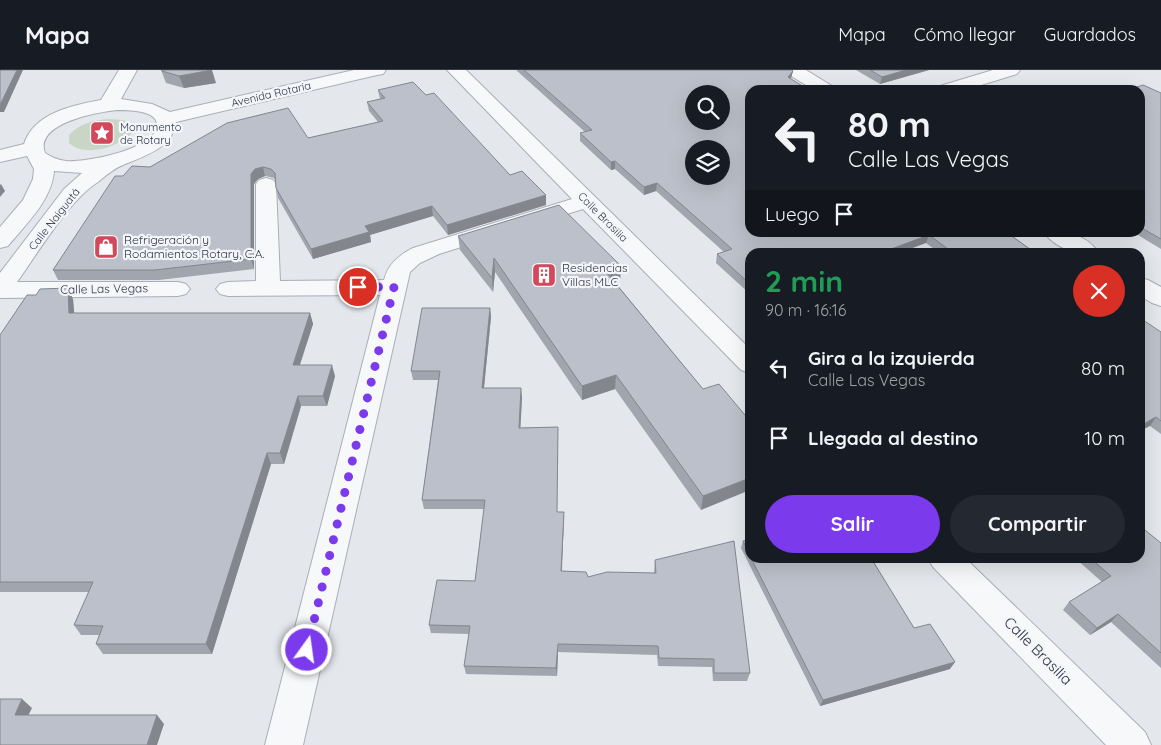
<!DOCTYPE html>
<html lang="es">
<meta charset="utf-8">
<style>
:root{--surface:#171b24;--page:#242831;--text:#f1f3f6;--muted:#9ea1a6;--line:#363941;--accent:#7c3aed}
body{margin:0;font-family:Quicksand,sans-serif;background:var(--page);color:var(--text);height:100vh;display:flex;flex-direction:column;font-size:19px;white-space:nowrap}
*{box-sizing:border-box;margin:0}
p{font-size:16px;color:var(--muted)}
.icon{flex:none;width:28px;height:28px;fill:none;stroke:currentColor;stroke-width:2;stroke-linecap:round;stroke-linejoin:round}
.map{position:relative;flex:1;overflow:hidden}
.sheet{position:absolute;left:745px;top:178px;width:400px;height:315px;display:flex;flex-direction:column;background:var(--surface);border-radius:15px;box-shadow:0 5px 20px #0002}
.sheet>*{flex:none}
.hud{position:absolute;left:745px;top:15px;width:400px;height:152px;border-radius:15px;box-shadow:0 5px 20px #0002;background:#171b24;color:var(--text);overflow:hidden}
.tools{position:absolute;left:685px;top:15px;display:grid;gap:10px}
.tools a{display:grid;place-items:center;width:45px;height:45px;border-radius:50%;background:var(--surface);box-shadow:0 5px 20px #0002;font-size:25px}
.pin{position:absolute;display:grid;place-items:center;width:42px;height:42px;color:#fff;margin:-21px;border:2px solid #fff;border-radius:50%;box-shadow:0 1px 5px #0007}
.me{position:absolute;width:55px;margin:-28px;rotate:14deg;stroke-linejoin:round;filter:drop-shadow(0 0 4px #0008)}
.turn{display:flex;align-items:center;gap:18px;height:105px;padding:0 20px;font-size:22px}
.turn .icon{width:65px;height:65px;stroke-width:2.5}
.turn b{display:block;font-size:35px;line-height:42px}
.then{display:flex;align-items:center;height:48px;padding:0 20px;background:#0003;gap:10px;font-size:19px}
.round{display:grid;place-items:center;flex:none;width:52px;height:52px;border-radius:26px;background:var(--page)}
.head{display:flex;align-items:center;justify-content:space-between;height:85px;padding:0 20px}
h1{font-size:30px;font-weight:700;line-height:38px;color:#1e9e55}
.button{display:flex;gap:10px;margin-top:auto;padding:10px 20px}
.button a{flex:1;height:58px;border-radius:30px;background:var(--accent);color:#fff;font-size:20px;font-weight:700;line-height:58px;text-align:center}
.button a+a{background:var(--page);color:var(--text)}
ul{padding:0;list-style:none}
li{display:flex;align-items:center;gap:15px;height:70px;padding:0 20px}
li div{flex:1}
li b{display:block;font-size:19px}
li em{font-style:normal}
header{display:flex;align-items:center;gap:30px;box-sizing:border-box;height:70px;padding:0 25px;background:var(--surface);border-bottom:1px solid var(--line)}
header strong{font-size:24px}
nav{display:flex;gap:28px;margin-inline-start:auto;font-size:18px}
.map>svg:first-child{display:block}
.green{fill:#c9d6c5}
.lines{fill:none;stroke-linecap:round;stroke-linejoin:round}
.minor-casing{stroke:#a9aeb7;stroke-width:2}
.minor{fill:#f7f8fa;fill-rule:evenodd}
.wall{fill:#a1a5ae}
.shaded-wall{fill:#83868d}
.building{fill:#bbc0ca;stroke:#83868d;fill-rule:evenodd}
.route{stroke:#7c3aed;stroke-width:9;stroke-dasharray:0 16.2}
.labels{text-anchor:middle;stroke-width:4.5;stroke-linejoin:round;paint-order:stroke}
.far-street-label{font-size:11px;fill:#2b3445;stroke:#f4f6f9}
.far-poi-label{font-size:11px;fill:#2b3445;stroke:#f4f6f9;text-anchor:start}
.poi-label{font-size:12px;fill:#2b3445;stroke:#f4f6f9;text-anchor:start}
.street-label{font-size:12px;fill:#2b3445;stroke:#f4f6f9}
.near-street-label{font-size:15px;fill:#2b3445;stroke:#f4f6f9}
</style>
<header>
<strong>Mapa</strong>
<nav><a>Mapa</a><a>Cómo llegar</a><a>Guardados</a></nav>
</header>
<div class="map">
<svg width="1161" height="675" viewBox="0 0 1161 675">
<rect width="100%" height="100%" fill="#e4e7ec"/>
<path class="green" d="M 109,49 L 123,50 L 132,55 L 133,62 C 120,77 85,88 69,73 L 69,65 C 79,54 94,50 109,49 Z"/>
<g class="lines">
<defs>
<g id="minor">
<path d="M 119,0 L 137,0 L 121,29 L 152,34 L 170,42 L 354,0 L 386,0 L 383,4 L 377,5 L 176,52 C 173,78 144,86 123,95 C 115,98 105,106 98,112 C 69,130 38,183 17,212 L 178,212 L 186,214 L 190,219 L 186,224 L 178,226 L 0,228 L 0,203 L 64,119 L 82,103 L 54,101 C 52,130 26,154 8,176 L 0,178 L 0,157 L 23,130 L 33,109 L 34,99 L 27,86 L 0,92 L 0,80 L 24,74 C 34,43 73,35 101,30 ZM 117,40 C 128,40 156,40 157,54 C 159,79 84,93 66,91 C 58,90 51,87 45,83 C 34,53 98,42 117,40 Z"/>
<path d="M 447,0 L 466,0 L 750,279 L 750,303 L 741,300 L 583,139 L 439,184 L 420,193 L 410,202 L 303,675 L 265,675 L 380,225 L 228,226 L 220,224 L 216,219 L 220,214 L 228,212 L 256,211 L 256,114 L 259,110 L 266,108 L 273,110 L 276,114 L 280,211 L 384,210 C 388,194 399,185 413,178 L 572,129 Z"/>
<polygon points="785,0 806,0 832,16 835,20 814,20 788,4"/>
<polygon points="993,0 1020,0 1017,4 965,20 937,20 940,16"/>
<path d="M 1044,162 C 1065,162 1085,163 1098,182 C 1079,185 1056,180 1044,162 Z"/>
<polygon points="1140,208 1148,210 1161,217 1161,236 1152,233 1140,226"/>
<polygon points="928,488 965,488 1145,662 1151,675 1106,675 933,497"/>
</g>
</defs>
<use href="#minor" class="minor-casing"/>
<use href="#minor" class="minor"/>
</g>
<g class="wall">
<polygon points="161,0 216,13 184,18 166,13"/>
<polygon points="516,0 792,0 793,1 791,8 750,20 1006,162 1034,182 938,182 926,173 750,182 750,224 716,193 717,184 724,182 656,121 644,125 615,99 611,100 580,71 580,63 585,62"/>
<polygon points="856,0 929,0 880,14"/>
<polygon points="378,20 426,25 510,105 546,135 448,165 433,146 370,165 371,172 313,189 278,128 276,118 275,110 274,108 265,106 258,109 254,114 254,199 159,210 58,210 53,200 123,106 150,97 308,68 378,52 369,41 367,32 380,29"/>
<polygon points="1140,20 1161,23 1161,179 1133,162 1140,162"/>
<polygon points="458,166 621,196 620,210 615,212 703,319 750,351 701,440 615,319 582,330 495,202 493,222 460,180"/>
<polygon points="73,229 74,243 310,243 313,254 300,295 335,306 327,336 301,336 284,394 271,394 212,584 103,584 96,574 99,565 81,565 74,555 89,522 0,522 0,265"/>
<polygon points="490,238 491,247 484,318 522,327 520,358 558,357 557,442 564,442 562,501 588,507 654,503 655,490 750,603 747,611 713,611 712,597 658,596 657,585 558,582 557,606 466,604 464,596 469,564 431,563 429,555 475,511 484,439 424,439 422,430 438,310 413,310 411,301"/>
<polygon points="1161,262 1161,364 1150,356"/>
<polygon points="750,469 750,488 871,488 914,558 950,599 820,636 741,478 743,471"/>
<polygon points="1161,473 1161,598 1111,552 1090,565 1063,540 1069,532 1102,512 1075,488 1140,488"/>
</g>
<g class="shaded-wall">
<polygon points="17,0 23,0 4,42 0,42 0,35"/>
<polygon points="212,0 216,13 184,18 179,6"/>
<polygon points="906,0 929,0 880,14 882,7"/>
<polygon points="793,1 791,8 787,15 788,7"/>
<polygon points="804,17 803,20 795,20"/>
<polygon points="615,91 615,99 611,100 611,92"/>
<polygon points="263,97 265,106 258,109 254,114 254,199 251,189 251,104 255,99"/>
<polygon points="657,113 656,121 644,125 644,117"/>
<polygon points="1,114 5,121 0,127 0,115"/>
<polygon points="546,125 546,135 448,165 447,155"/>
<polygon points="432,136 433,146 370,165 371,172 313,189 311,179 365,156"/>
<polygon points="929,165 926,173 902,182 883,182"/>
<polygon points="494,188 495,202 493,222 492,208"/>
<polygon points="621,196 620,210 606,216 606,202"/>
<polygon points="68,218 73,229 75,254 69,243"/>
<polygon points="490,238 491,247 483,327 482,318"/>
<polygon points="310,243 313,254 296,306 293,295"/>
<polygon points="332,295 335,306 327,336 323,326"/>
<polygon points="616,305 615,319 582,330 582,316"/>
<polygon points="521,318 522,327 520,367 519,358"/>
<polygon points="298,326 301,336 284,394 280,383"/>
<polygon points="1156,347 1150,356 1140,361 1140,356"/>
<polygon points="267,383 271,394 212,584 206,574"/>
<polygon points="750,408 750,420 701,440 703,426"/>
<polygon points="564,442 564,451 561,510 561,501"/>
<polygon points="1118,544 1111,552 1090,565 1097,558"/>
<polygon points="558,574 558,582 557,606 556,598"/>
<polygon points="955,592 950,599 820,636 823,630"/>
<polygon points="22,629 32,638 24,654 15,645"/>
<polygon points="157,645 164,654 157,675 147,675"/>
</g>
<g class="building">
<polygon points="0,0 17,0 0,35"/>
<polygon points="161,0 212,0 179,6 162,1"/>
<path d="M 524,0 L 792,0 L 793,1 L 788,7 L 804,17 L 795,20 L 750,20 L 750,162 L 1006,162 L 1034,182 L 952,182 L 929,165 L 883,182 L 750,182 L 750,214 L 717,184 L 732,179 L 657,113 L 644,117 L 615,91 L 611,92 L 580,63 L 592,60 ZM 694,24 L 721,24 L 721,51 L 694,51 ZM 694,79 L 721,79 L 721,106 L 694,106 Z"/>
<polygon points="870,0 906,0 882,7"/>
<polygon points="413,12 426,25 434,23 510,105 522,101 546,125 447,155 432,136 365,156 369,162 311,179 276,118 275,103 271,99 263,97 255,99 251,104 251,189 155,200 53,200 115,106 123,106 132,96 150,97 227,53 288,38 308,68 383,51 367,32 385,28 378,20"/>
<polygon points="1143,15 1161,23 1161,169 1140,157 1140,20 1128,20"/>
<polygon points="559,135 621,196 606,202 703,319 719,314 750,351 750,408 703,426 616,305 582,316 494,188 492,208 458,166"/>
<polygon points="68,218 69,243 310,243 293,295 332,295 323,326 298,326 280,383 267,383 206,574 96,574 103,556 74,555 93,512 0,512 0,265 27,225 36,225 40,219"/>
<polygon points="422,238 490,238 482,318 521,318 519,358 558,357 557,442 564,442 561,501 586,502 588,507 607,502 656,503 655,490 734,471 750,603 714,603 714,589 659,588 658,576 558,574 556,598 464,596 470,556 429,555 437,510 475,511 485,430 422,430 440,301 411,301"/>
<polygon points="1140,248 1161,262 1161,351 1156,347 1140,356"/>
<polygon points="1140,456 1161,473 1161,583 1118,544 1097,558 1069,532 1111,506 1090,488 1140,488"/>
<polygon points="750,469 750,485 743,471"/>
<polygon points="751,488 871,488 914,558 930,554 955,592 823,630"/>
<polygon points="0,629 22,629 15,645 157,645 147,675 0,675"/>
</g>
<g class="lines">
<polyline class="route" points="307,580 394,217 358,217"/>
</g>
<defs>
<symbol id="sight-square" viewBox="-11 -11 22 22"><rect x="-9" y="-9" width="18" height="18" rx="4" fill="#d1495b" stroke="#f4f6f9"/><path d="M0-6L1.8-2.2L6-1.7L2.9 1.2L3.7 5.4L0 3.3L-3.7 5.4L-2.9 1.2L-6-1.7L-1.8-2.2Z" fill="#fff"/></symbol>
<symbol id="shop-square" viewBox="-11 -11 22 22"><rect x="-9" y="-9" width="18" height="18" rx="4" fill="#d1495b" stroke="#f4f6f9"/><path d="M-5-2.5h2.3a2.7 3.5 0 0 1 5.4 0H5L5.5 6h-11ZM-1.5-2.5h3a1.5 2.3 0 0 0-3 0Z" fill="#fff"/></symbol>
<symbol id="building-square" viewBox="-11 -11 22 22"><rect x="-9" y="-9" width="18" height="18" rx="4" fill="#d1495b" stroke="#f4f6f9"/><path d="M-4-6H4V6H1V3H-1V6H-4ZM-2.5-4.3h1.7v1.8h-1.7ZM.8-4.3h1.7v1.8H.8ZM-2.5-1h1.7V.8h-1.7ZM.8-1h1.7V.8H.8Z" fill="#fff"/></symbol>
</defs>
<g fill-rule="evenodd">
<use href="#sight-square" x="88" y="49" width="28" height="28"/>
<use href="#shop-square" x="92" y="163" width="28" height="28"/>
<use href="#building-square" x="530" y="191" width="28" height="28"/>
</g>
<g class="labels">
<g class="far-street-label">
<text transform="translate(271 24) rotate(-13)" y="4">Avenida Rotaria</text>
<text transform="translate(603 147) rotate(45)" y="4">Calle Brasilia</text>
<text transform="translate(54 149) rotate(-52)" y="4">Calle Naiguatá</text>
</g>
<g class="far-poi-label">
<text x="120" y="61">Monumento<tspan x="120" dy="13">de Rotary</tspan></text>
</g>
<g class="poi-label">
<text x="124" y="174">Refrigeración y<tspan x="124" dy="14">Rodamientos Rotary, C.A.</tspan></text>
<text x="562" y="202">Residencias<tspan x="562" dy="14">Villas MLC</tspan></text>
</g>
<g class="street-label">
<text transform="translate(104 219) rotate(-1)" y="4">Calle Las Vegas</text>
</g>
<g class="near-street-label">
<text transform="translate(1038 581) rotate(45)" y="5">Calle Brasilia</text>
</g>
</g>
</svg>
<div class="tools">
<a><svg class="icon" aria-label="search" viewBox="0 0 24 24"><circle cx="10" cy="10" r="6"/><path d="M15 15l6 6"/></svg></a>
<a><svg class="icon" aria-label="layers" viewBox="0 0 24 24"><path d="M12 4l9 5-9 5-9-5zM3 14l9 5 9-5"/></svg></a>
</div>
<div class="pin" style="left:358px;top:217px;background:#d93025"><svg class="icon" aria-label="arrive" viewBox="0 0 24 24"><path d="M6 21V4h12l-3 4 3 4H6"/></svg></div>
<svg class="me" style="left:307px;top:580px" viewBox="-20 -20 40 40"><circle r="17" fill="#7c3aed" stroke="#fff" stroke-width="3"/><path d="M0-11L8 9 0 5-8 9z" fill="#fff"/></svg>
<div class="hud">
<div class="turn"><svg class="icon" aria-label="left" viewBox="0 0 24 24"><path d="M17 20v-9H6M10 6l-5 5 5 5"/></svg><div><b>80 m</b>Calle Las Vegas</div></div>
<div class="then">Luego<svg class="icon" aria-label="arrive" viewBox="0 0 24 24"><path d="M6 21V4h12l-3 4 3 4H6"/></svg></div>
</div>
<section class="sheet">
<div class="head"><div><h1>2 min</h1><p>90 m · 16:16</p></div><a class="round" style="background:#d93025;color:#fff"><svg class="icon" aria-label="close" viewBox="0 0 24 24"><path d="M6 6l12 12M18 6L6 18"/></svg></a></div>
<ul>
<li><svg class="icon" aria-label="left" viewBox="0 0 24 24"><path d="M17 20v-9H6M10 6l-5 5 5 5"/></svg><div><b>Gira a la izquierda</b><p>Calle Las Vegas</p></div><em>80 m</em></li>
<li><svg class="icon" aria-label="arrive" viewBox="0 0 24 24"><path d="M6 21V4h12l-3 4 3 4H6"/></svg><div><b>Llegada al destino</b></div><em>10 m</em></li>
</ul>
<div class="button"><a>Salir</a><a>Compartir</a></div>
</section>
</div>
